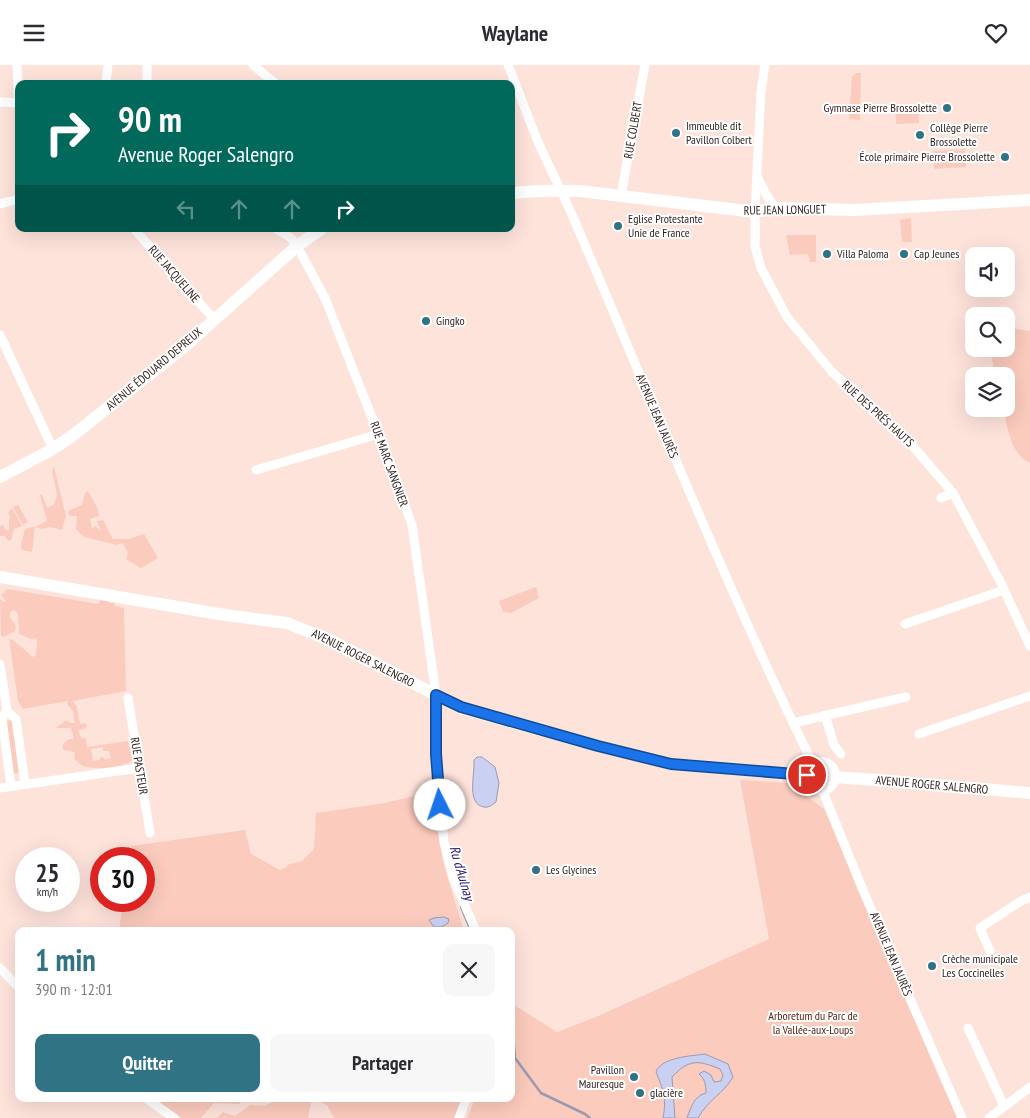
<!DOCTYPE html>
<html lang="fr">
<meta charset="utf-8">
<style>
:root{--surface:#fff;--page:#f7f7f7;--text:#2b2b33;--muted:#7c7c81;--accent:#307384}
body{margin:0;font-family:"PT Sans Narrow",sans-serif;background:var(--page);color:var(--text);height:100vh;display:flex;flex-direction:column;font-size:19px;white-space:nowrap}
*{box-sizing:border-box;margin:0}
p{font-size:16px;color:var(--muted)}
.icon{flex:none;width:28px;height:28px;fill:none;stroke:currentColor;stroke-width:2;stroke-linecap:round;stroke-linejoin:round}
.map{position:relative;flex:1;overflow:hidden}
.panel{position:absolute;left:15px;top:862px;width:500px;height:175px;display:flex;flex-direction:column;background:var(--surface);border-radius:10px;box-shadow:0 5px 20px #0002}
.panel>*{flex:none}
.top-card{position:absolute;left:15px;top:15px;width:500px;height:152px;border-radius:10px;box-shadow:0 5px 20px #0002;background:#00695c;color:#fff;overflow:hidden}
.fabs{position:absolute;left:965px;top:182px;display:grid;gap:10px}
.fabs a{display:grid;place-items:center;width:50px;height:50px;border-radius:10px;background:var(--surface);box-shadow:0 5px 20px #0002;font-size:25px}
.speed{position:absolute;left:15px;top:782px;display:flex;gap:10px;font-size:25px;font-weight:700;text-align:center}
.speed>*{display:grid;place-content:center;width:65px;height:65px;border-radius:50%;background:var(--surface);box-shadow:0 5px 20px #0002;line-height:1}
.speed small{font-size:12px;font-weight:400}
.speed .limit{border:8px solid #d22;background:#fff;color:#111}
.pin{position:absolute;display:grid;place-items:center;width:42px;height:42px;color:#fff;margin:-21px;border:2px solid #fff;border-radius:50%;box-shadow:0 1px 5px #0007}
.me{position:absolute;width:55px;margin:-28px;rotate:356deg;stroke-linejoin:round;filter:drop-shadow(0 0 4px #0008)}
.turn{display:flex;align-items:center;gap:18px;height:105px;padding:0 20px;font-size:22px}
.turn .icon{width:65px;height:65px;stroke-width:2.5}
.turn b{display:block;font-size:35px;line-height:42px}
.lanes{display:flex;align-items:center;height:48px;padding:0 20px;background:#0003;justify-content:center;gap:25px;direction:ltr}
.lanes .off{opacity:.35}
.round{display:grid;place-items:center;flex:none;width:52px;height:52px;border-radius:10px;background:var(--page)}
.overview{display:flex;align-items:center;justify-content:space-between;height:85px;padding:0 20px}
h1{font-size:30px;font-weight:700;line-height:38px;color:var(--accent)}
.primary-button{display:flex;gap:10px;margin-top:auto;padding:10px 20px}
.primary-button a{flex:1;height:58px;border-radius:10px;background:var(--accent);color:#fff;font-size:20px;font-weight:700;line-height:58px;text-align:center}
.primary-button a+a{background:var(--page);color:var(--text)}
header{display:flex;justify-content:space-between;align-items:center;height:65px;padding:0 20px;background:var(--surface);font-size:22px;font-weight:700}
.map>svg:first-child{display:block}
.green{fill:#fbcbbd;fill-rule:evenodd}
.water{fill:#cad0f2;stroke:#9b9ab1}
.lines{fill:none;stroke-linecap:round;stroke-linejoin:round}
.stream{stroke:#9b9ab1;stroke-width:2.5}
.street{stroke:#fff;stroke-width:9}
.secondary{stroke:#fff;stroke-width:12}
.route-casing{stroke:#114b97;stroke-width:12}
.route{stroke:#1a73e8;stroke-width:9}
.poi-dot{fill:#307384;stroke:#fff;stroke-width:2}
.labels{text-anchor:middle;stroke-width:4;stroke-linejoin:round;paint-order:stroke}
.poi-label{font-size:12px;fill:#2d1d19;stroke:#fff;text-anchor:start}
.street-label{font-size:12px;fill:#2d1d19;stroke:#fff}
.park-label{font-size:12px;fill:#561d0c;stroke:#fff}
.water-label{font-size:14px;font-style:italic;fill:#211774;stroke:#fff}
</style>
<header><svg class="icon" aria-label="menu" viewBox="0 0 24 24"><path d="M4 6h16M4 12h16M4 18h16"/></svg>Waylane<svg class="icon" aria-label="heart" viewBox="0 0 24 24"><path d="M12 20l-8-8c-3-5 5-10 8-4 3-6 11-1 8 4z"/></svg></header>
<div class="map">
<svg width="1030" height="1053" viewBox="0 0 1030 1053">
<rect width="100%" height="100%" fill="#fee3db"/>
<g class="green">
<polygon points="856,8 861,8 860,55 849,54 852,12"/>
<polygon points="919,40 919,58 896,59 895,41"/>
<polygon points="965,84 966,102 934,104 933,86"/>
<polygon points="911,153 912,177 902,177 900,155"/>
<polygon points="786,170 816,170 816,197 810,197 808,189 790,190"/>
<path d="M 1016,264 L 1030,266 L 1030,398 C 1010,389 1008,363 1003,344 L 1006,344 L 1006,311 L 996,311 L 992,295 L 993,284 L 1006,284 L 1006,267 Z"/>
<polygon points="54,402 66,451 62,465 50,462 41,464 35,462 47,456 40,430 42,430 47,443 54,439 57,431 52,405"/>
<polygon points="88,426 98,444 99,451 90,454 92,463 95,461 100,465 97,456 103,455 113,474 129,474 144,469 158,493 141,503 126,494 128,488 123,478 117,480 84,472 76,464 77,451 69,451 68,446 82,440 85,428"/>
<polygon points="18,440 28,457 23,460 13,442"/>
<polygon points="12,443 22,461 14,464 11,475 8,476 5,471 0,471 0,461 3,460 5,465 9,465 9,454 11,453 8,448"/>
<polygon points="35,461 32,487 22,485 21,480 25,464"/>
<polygon points="536,522 539,533 511,548 503,547 499,536"/>
<path d="M 7,524 L 99,539 L 100,535 L 106,534 L 110,538 L 114,538 L 115,541 L 124,543 L 126,626 L 73,636 L 77,642 L 80,659 L 85,658 L 87,661 L 84,664 L 78,665 L 81,673 L 86,673 L 87,682 L 128,676 L 133,695 C 123,703 95,705 83,701 C 80,699 76,696 74,693 L 75,687 L 63,685 L 63,679 L 69,674 L 74,674 L 71,663 L 56,663 L 66,655 L 71,658 L 75,658 L 73,646 L 67,639 L 68,636 L 23,644 L 18,636 L 9,574 L 13,575 L 33,592 L 36,590 L 37,573 L 31,574 L 19,569 L 18,549 L 14,545 L 10,547 L 10,553 L 16,561 L 15,566 L 4,572 L 1,571 L 0,534 L 4,537 L 6,536 L 1,530 ZM 103,682 L 103,686 L 109,686 L 111,693 L 105,695 L 104,692 L 100,693 L 100,695 L 93,696 L 91,684 Z"/>
<polygon points="10,655 12,656 20,707 14,709 12,707 5,657"/>
<circle cx="821" cy="711" r="9"/>
<polygon points="740,715 788,718 824,744 958,1053 467,1053 475,1034 511,1034 511,938 557,967 596,952 769,874"/>
<polygon points="430,727 444,801 464,866 119,866 123,836 144,836 144,794 129,794 131,781 245,765 251,789 280,805 287,802 287,800 302,796 314,784 316,748 385,738"/>
<polygon points="155,1034 241,1034 240,1039 214,1038 201,1053 182,1053"/>
<polygon points="278,1034 312,1034 308,1053 217,1053 223,1047 235,1051 250,1040 265,1041"/>
<polygon points="313,1034 462,1034 454,1053 334,1053 327,1040"/>
</g>
<g class="water">
<path d="M 477,692 L 482,692 L 495,702 L 499,718 L 496,737 C 491,741 487,744 481,741 C 467,736 475,708 474,695 Z"/>
<polygon points="444,852 449,854 448,858 442,862 434,862 429,855 434,853"/>
<path d="M 705,989 L 728,999 L 733,1012 C 723,1029 708,1035 698,1053 L 687,1053 C 691,1042 694,1031 706,1028 C 706,1020 705,1014 699,1009 L 704,1006 L 711,1010 L 714,1017 L 721,1016 L 723,1010 L 720,1004 C 698,995 689,994 672,1012 L 675,1053 L 663,1053 C 667,1034 663,1024 656,1007 C 661,992 692,991 705,989 Z"/>
</g>
<g class="lines">
<g class="stream">
<polyline points="432,725 438,752"/>
<polyline points="461,842 471,866"/>
<polyline points="511,966 513,969 515,993 541,1028 585,1049 590,1053"/>
</g>
<g class="street">
<polyline points="17,0 19,36"/>
<polyline points="147,0 147,19"/>
<polyline points="253,0 276,19"/>
<path d="M 508,0 C 519,26 528,53 539,79 C 553,110 569,141 582,173 C 657,349 729,528 813,699"/>
<polyline points="765,0 761,26 755,147 755,181 761,203 787,252 832,307 911,379 953,428 1001,518 1030,581"/>
<polyline points="106,19 108,0"/>
<polyline points="0,37 19,38"/>
<polyline points="757,112 770,136 777,143"/>
<polyline points="621,130 645,0"/>
<polyline points="0,139 19,134"/>
<polyline points="134,164 214,254"/>
<polyline points="276,164 291,173 297,181 325,233 386,388 412,460 436,630 437,700 444,777 454,815 476,866"/>
<polyline points="0,270 53,384"/>
<polyline points="256,405 379,369"/>
<polyline points="941,433 953,428"/>
<polyline points="905,559 1004,525"/>
<polyline points="0,599 7,646 2,653 11,721"/>
<polyline points="128,633 150,768"/>
<polyline points="7,646 16,654 25,719"/>
<polyline points="825,650 834,680 841,689"/>
<polyline points="793,658 906,632"/>
<polyline points="919,669 1030,631"/>
<polyline points="0,723 139,703"/>
<polyline points="822,724 862,823 962,1053"/>
<polyline points="990,886 980,863 1021,836 1030,832"/>
<polyline points="0,903 19,923"/>
<polyline points="968,963 1004,1041"/>
<polyline points="147,1034 174,1053"/>
<polyline points="459,1053 466,1034"/>
<polyline points="989,1053 1030,1022"/>
</g>
<g class="secondary">
<polyline points="511,128 540,126 580,126 755,147 777,143 854,145 1030,135"/>
<polyline points="0,412 53,384 72,371 184,282 297,181 321,164"/>
<polyline points="0,512 225,550 287,558 334,577 461,643 598,681 671,699 807,710"/>
<circle cx="821" cy="711" r="13"/>
<polyline points="834,712 877,715 1030,728"/>
</g>
</g>
<g class="lines">
<defs>
<polyline id="route" points="440,740 436,689 436,630 461,642 598,681 671,699 807,710"/>
</defs>
<use href="#route" class="route-casing"/>
<use href="#route" class="route"/>
</g>
<g class="poi-dot">
<circle cx="947" cy="43" r="5"/>
<circle cx="676" cy="68" r="5"/>
<circle cx="920" cy="70" r="5"/>
<circle cx="1005" cy="92" r="5"/>
<circle cx="618" cy="161" r="5"/>
<circle cx="827" cy="189" r="5"/>
<circle cx="904" cy="189" r="5"/>
<circle cx="426" cy="256" r="5"/>
<circle cx="536" cy="805" r="5"/>
<circle cx="932" cy="901" r="5"/>
<circle cx="634" cy="1012" r="5"/>
<circle cx="640" cy="1028" r="5"/>
</g>
<g class="labels">
<g class="poi-label">
<text x="937" y="47" text-anchor="end">Gymnase Pierre Brossolette</text>
<text x="686" y="65">Immeuble dit<tspan x="686" dy="14">Pavillon Colbert</tspan></text>
<text x="930" y="67">Collège Pierre<tspan x="930" dy="14">Brossolette</tspan></text>
<text x="995" y="96" text-anchor="end">École primaire Pierre Brossolette</text>
<text x="628" y="158">Eglise Protestante<tspan x="628" dy="14">Unie de France</tspan></text>
<text x="837" y="193">Villa Paloma</text>
<text x="914" y="193">Cap Jeunes</text>
<text x="436" y="260">Gingko</text>
<text x="546" y="809">Les Glycines</text>
<text x="942" y="898">Crèche municipale<tspan x="942" dy="14">Les Coccinelles</tspan></text>
<text x="624" y="1009" text-anchor="end">Pavillon<tspan x="624" dy="14">Mauresque</tspan></text>
<text x="650" y="1032">glacière</text>
</g>
<g class="street-label">
<text transform="translate(633 65) rotate(-80)" y="4">RUE COLBERT</text>
<text transform="translate(785 145) rotate(-1)" y="4">RUE JEAN LONGUET</text>
<text transform="translate(174 209) rotate(49)" y="4">RUE JACQUELINE</text>
<text transform="translate(154 304) rotate(-40)" y="4">AVENUE ÉDOUARD DEPREUX</text>
<text transform="translate(878 349) rotate(42)" y="4">RUE DES PRÉS HAUTS</text>
<text transform="translate(657 351) rotate(67)" y="4">AVENUE JEAN JAURÈS</text>
<text transform="translate(389 399) rotate(70)" y="4">RUE MARC SANGNIER</text>
<text transform="translate(363 593) rotate(27)" y="4">AVENUE ROGER SALENGRO</text>
<text transform="translate(139 701) rotate(81)" y="4">RUE PASTEUR</text>
<text transform="translate(932 720) rotate(5)" y="4">AVENUE ROGER SALENGRO</text>
<text transform="translate(891 889) rotate(67)" y="4">AVENUE JEAN JAURÈS</text>
</g>
<g class="park-label">
<text x="813" y="955">Arboretum du Parc de<tspan x="813" dy="14">la Vallée-aux-Loups</tspan></text>
</g>
<g class="water-label">
<text transform="translate(462 808) rotate(74)" y="5">Ru d'Aulnay</text>
</g>
</g>
</svg>
<div class="fabs">
<a><svg class="icon" aria-label="sound" viewBox="0 0 24 24"><path d="M4 9h4l5-4v14l-5-4H4zM17 9q2 3 0 6"/></svg></a>
<a><svg class="icon" aria-label="search" viewBox="0 0 24 24"><circle cx="10" cy="10" r="6"/><path d="M15 15l6 6"/></svg></a>
<a><svg class="icon" aria-label="layers" viewBox="0 0 24 24"><path d="M12 4l9 5-9 5-9-5zM3 14l9 5 9-5"/></svg></a>
</div>
<div class="speed"><div>25<small>km/h</small></div><div class="limit">30</div></div>
<div class="pin" style="left:807px;top:710px;background:#d93025"><svg class="icon" aria-label="arrive" viewBox="0 0 24 24"><path d="M6 21V4h12l-3 4 3 4H6"/></svg></div>
<svg class="me" style="left:440px;top:740px" viewBox="-20 -20 40 40"><circle r="19" fill="#fff"/><path d="M0-13L10 11 0 6-10 11z" fill="#1a73e8"/></svg>
<div class="top-card">
<div class="turn"><svg class="icon" aria-label="right" viewBox="0 0 24 24"><path d="M7 20v-9h11M14 6l5 5-5 5"/></svg><div><b>90 m</b>Avenue Roger Salengro</div></div>
<div class="lanes"><svg class="icon off" aria-label="left" viewBox="0 0 24 24"><path d="M17 20v-9H6M10 6l-5 5 5 5"/></svg><svg class="icon off" aria-label="ahead" viewBox="0 0 24 24"><path d="M12 20V5M6 11l6-6 6 6"/></svg><svg class="icon off" aria-label="ahead" viewBox="0 0 24 24"><path d="M12 20V5M6 11l6-6 6 6"/></svg><svg class="icon" aria-label="right" viewBox="0 0 24 24"><path d="M7 20v-9h11M14 6l5 5-5 5"/></svg></div>
</div>
<section class="panel">
<div class="overview"><div><h1>1 min</h1><p>390 m · 12:01</p></div><a class="round"><svg class="icon" aria-label="close" viewBox="0 0 24 24"><path d="M6 6l12 12M18 6L6 18"/></svg></a></div>
<div class="primary-button"><a>Quitter</a><a>Partager</a></div>
</section>
</div>
